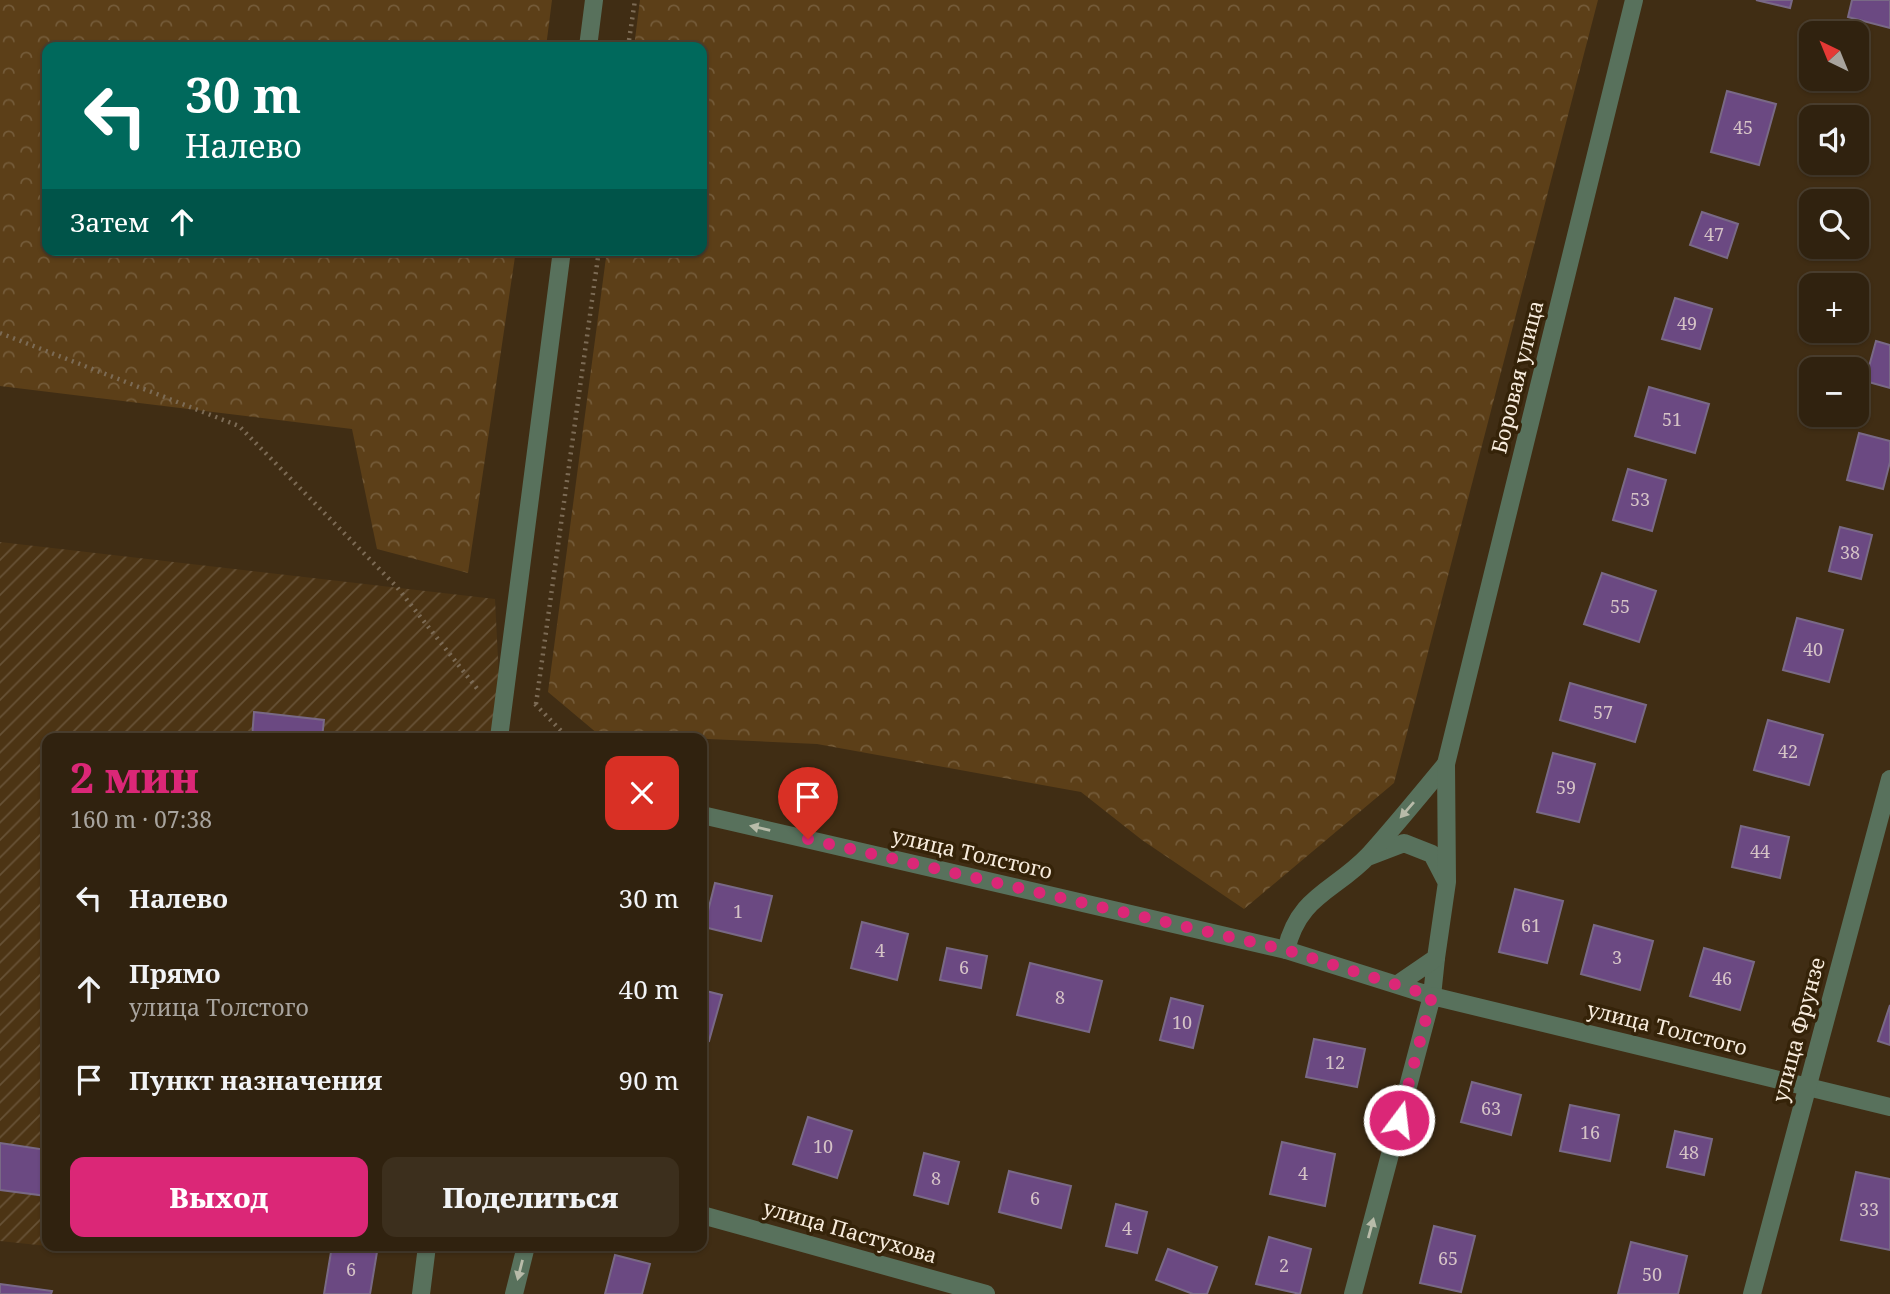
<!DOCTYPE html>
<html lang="ru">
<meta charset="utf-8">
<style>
:root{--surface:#30220f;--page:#3c2f1d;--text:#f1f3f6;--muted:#a8a49e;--line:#4b3f2f;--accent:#db2777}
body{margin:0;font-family:"Noto Serif",serif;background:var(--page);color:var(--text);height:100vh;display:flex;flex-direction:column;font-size:26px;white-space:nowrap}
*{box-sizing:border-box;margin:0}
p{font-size:23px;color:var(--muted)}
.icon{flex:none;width:38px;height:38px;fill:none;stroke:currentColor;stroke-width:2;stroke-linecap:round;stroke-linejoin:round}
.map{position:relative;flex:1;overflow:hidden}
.panel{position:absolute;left:42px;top:733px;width:665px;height:518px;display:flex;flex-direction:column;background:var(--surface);border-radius:14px;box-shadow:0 2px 5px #0004,0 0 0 2px var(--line)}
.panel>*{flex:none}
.guide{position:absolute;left:42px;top:42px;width:665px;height:214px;border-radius:14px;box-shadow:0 2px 5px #0004,0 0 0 2px var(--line);background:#00695c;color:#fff;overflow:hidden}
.needle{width:46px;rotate:317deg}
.fabs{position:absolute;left:1799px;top:21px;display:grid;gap:14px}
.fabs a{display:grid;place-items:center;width:70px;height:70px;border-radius:14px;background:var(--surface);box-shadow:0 2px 5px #0004,0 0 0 2px var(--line);font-size:35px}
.pin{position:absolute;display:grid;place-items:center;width:60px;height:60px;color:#fff;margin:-72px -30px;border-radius:50% 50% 50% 0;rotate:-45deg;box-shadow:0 0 7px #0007}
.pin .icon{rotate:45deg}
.me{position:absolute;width:77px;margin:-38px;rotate:15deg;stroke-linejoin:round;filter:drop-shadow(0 0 5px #0008)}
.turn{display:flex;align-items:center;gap:24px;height:147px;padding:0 28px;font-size:32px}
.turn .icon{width:91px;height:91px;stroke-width:2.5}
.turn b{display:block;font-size:49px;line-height:60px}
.then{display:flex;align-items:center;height:66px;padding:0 28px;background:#0003;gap:14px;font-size:26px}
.round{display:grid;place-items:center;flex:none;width:74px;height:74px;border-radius:14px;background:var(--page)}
.head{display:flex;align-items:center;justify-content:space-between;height:119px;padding:0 28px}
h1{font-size:42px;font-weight:800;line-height:52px;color:var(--accent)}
.cta{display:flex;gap:14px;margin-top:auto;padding:14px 28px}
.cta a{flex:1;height:80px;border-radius:14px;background:var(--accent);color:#fff;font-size:28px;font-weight:800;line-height:80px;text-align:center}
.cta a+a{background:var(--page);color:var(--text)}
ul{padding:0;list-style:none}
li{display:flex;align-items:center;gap:21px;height:91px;padding:0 28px}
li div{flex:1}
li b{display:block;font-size:26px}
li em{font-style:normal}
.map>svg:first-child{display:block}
.industrial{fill:url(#industrial-furrows)}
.forest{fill:url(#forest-crowns)}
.building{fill:#6b4982;stroke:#796986;stroke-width:2}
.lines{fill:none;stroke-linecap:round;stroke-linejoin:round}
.path{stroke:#7c6b55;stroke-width:4.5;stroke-dasharray:2 5;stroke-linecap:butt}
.minor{stroke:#58715c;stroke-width:18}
.oneway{fill:#b8bba9}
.route{stroke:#db2777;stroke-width:12;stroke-dasharray:0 21.6}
.labels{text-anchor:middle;stroke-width:7;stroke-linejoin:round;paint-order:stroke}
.number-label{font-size:18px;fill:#d5c3c6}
.street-label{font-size:21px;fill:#f8ecdd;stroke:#352309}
</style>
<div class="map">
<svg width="1890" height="1294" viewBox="0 0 1890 1294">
<defs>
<pattern id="industrial-furrows" width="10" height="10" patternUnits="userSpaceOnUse" patternTransform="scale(1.75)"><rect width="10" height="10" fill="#4c3414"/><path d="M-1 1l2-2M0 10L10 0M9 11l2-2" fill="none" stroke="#675236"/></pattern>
<pattern id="forest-crowns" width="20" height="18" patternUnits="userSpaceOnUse" patternTransform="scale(1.75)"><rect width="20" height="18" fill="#5c3f18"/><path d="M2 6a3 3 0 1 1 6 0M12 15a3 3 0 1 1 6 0" fill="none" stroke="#745b39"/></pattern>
</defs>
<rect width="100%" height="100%" fill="#402d14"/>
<polygon class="industrial" points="0,542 495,599 501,719 496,738 47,738 47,1246 0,1241"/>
<g class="forest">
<polygon points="0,0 552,0 546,47 47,47 47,250 516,250 468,573 377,549 352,429 0,386"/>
<polygon points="640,0 1598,0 1394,783 1244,909 1142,840 1081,792 817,744 598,734 548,692 607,250 702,250 702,47 634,47"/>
</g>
<g class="building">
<polygon points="1756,0 1792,0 1790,8"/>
<polygon points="1852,0 1890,0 1890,28 1848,17"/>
<polygon points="1727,91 1776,104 1759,165 1711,152"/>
<polygon points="1702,212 1738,224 1727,258 1690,245"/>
<polygon points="1675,298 1712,309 1700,349 1662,339"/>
<polygon points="1876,341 1890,345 1890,388 1865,381"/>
<polygon points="1649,387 1709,404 1695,453 1635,436"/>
<polygon points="1859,433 1890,441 1890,462 1883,489 1847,480"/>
<polygon points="1628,469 1666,480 1652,531 1613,520"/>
<polygon points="1840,527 1872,535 1861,579 1829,571"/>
<polygon points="1602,573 1656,591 1639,642 1584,624"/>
<polygon points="1797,618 1843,630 1829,682 1783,670"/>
<polygon points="1570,683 1646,705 1635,742 1560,720"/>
<polygon points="254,712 324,720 322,738 252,738"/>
<polygon points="1768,720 1823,735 1809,785 1754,770"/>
<polygon points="1553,753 1595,764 1579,822 1537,812"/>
<polygon points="1741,826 1789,837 1780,878 1732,867"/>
<polygon points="715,883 772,896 761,941 704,927"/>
<polygon points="1515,889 1563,901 1547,963 1499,952"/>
<polygon points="862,922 908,934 897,980 851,968"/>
<polygon points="1594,925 1653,941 1640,990 1581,974"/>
<polygon points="947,948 987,956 981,988 940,980"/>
<polygon points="1704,948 1754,962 1740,1010 1690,996"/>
<polygon points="1030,963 1102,981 1089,1032 1017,1015"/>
<polygon points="702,990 722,995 709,1041 702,1039"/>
<polygon points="1171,998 1203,1006 1193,1048 1160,1040"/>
<polygon points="1890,1005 1890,1045 1878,1041"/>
<polygon points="1314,1039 1365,1049 1357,1087 1306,1077"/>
<polygon points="1472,1082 1521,1095 1511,1135 1461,1122"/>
<polygon points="1570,1105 1619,1115 1610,1161 1560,1151"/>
<polygon points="808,1117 852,1131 837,1178 793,1164"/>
<polygon points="1675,1131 1712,1139 1704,1175 1667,1167"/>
<polygon points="1282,1142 1335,1154 1325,1206 1270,1194"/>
<polygon points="0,1143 47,1150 47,1196 0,1190"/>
<polygon points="924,1153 959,1162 948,1204 914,1195"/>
<polygon points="1009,1171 1071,1186 1061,1228 999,1212"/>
<polygon points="1856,1172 1890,1179 1890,1250 1841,1240"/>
<polygon points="1116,1204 1147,1212 1137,1253 1106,1246"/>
<polygon points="1434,1226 1475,1236 1461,1292 1420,1283"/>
<polygon points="1269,1237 1311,1249 1300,1294 1256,1284"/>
<polygon points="1631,1242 1687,1256 1678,1294 1618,1294"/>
<polygon points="332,1246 378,1246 370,1294 324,1294"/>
<polygon points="1168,1249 1217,1267 1207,1294 1193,1294 1156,1280"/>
<polygon points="615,1255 650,1264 642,1294 605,1294"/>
<polygon points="0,1284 52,1291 51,1294 0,1294"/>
</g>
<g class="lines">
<g class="path">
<polyline points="628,47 635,0"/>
<polyline points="0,333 239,426 396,586 479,691"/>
<polyline points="535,704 568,738"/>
<polyline points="536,704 599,250"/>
</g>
<g class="minor">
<polyline points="588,47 594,0"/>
<polyline points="499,738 562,250"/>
<polyline points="702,815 1286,950 1432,996 1436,958"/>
<polyline points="1370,856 1404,843 1432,854 1445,879"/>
<path d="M 1286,950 C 1299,895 1334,892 1369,855 C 1396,825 1421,794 1446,764"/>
<polyline points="1398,984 1436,958 1447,882 1446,764 1634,0"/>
<polyline points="702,1215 986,1294"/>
<polyline points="421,1294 427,1246"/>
<polyline points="514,1294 526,1246"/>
<polyline points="1353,1294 1432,996 1890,1107"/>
<polyline points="1752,1294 1890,779"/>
</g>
</g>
<defs><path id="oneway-solid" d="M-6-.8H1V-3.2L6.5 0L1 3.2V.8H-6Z" transform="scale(1.75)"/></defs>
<g class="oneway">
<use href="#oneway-solid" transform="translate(1407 810) rotate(131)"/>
<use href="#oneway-solid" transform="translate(760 828) rotate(-167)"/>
<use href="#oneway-solid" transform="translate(1371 1228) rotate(-75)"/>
<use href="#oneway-solid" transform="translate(520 1270) rotate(104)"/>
</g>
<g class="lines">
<polyline class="route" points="808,839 1286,950 1432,996 1399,1120"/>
</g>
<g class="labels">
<g class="number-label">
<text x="1743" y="134">45</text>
<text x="1714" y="241">47</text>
<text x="1687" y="330">49</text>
<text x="1672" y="426">51</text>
<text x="1640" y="506">53</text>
<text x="1850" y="559">38</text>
<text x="1620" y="613">55</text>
<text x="1813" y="656">40</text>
<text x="1603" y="719">57</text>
<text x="1788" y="758">42</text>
<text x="1566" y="794">59</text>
<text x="1760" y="858">44</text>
<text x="738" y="918">1</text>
<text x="1531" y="932">61</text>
<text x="880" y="957">4</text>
<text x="1617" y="964">3</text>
<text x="964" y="974">6</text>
<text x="1722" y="985">46</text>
<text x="1060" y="1004">8</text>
<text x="1182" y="1029">10</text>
<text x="1335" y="1069">12</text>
<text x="1491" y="1115">63</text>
<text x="1590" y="1139">16</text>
<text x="823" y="1153">10</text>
<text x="1689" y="1159">48</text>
<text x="1303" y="1180">4</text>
<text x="936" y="1185">8</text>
<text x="1035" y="1205">6</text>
<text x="1869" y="1216">33</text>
<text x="1127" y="1235">4</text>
<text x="1448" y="1265">65</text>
<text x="1284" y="1272">2</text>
<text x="351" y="1276">6</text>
<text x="1652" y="1281">50</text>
</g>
<g class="street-label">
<text transform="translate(1518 377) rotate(-76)" y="7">Боровая улица</text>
<text transform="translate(972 854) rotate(13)" y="7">улица Толстого</text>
<text transform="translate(1667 1029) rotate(14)" y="7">улица Толстого</text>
<text transform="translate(1799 1030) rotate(-75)" y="7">улица Фрунзе</text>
<text transform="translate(850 1232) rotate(16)" y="7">улица Пастухова</text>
</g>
</g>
</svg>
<div class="fabs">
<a><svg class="needle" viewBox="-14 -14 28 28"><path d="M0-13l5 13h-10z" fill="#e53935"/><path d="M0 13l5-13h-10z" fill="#a8a49e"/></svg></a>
<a><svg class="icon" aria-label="sound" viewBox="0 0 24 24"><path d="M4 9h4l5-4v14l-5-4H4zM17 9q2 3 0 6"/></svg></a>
<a><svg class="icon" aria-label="search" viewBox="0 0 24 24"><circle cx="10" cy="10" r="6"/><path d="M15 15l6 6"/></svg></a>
<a>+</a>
<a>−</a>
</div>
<div class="pin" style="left:808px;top:839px;background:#d93025"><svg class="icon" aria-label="arrive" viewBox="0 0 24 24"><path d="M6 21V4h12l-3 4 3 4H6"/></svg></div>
<svg class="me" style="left:1399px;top:1120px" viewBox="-20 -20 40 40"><circle r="17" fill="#db2777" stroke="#fff" stroke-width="3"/><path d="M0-11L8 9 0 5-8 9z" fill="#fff"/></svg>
<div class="guide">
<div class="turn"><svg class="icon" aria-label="left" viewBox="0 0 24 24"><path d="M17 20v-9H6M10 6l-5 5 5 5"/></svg><div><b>30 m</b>Налево</div></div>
<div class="then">Затем<svg class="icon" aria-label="ahead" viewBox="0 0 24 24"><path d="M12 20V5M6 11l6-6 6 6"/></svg></div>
</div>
<section class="panel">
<div class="head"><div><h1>2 мин</h1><p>160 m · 07:38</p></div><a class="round" style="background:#d93025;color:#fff"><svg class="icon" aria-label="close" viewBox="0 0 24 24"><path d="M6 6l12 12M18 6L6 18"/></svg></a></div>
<ul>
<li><svg class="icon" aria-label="left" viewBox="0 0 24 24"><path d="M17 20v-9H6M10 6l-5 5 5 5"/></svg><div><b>Налево</b></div><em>30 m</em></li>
<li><svg class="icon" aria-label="ahead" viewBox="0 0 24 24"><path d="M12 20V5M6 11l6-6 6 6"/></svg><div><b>Прямо</b><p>улица Толстого</p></div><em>40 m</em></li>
<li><svg class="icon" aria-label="arrive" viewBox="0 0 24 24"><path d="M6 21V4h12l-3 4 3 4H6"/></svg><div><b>Пункт назначения</b></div><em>90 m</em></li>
</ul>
<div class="cta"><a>Выход</a><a>Поделиться</a></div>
</section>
</div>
